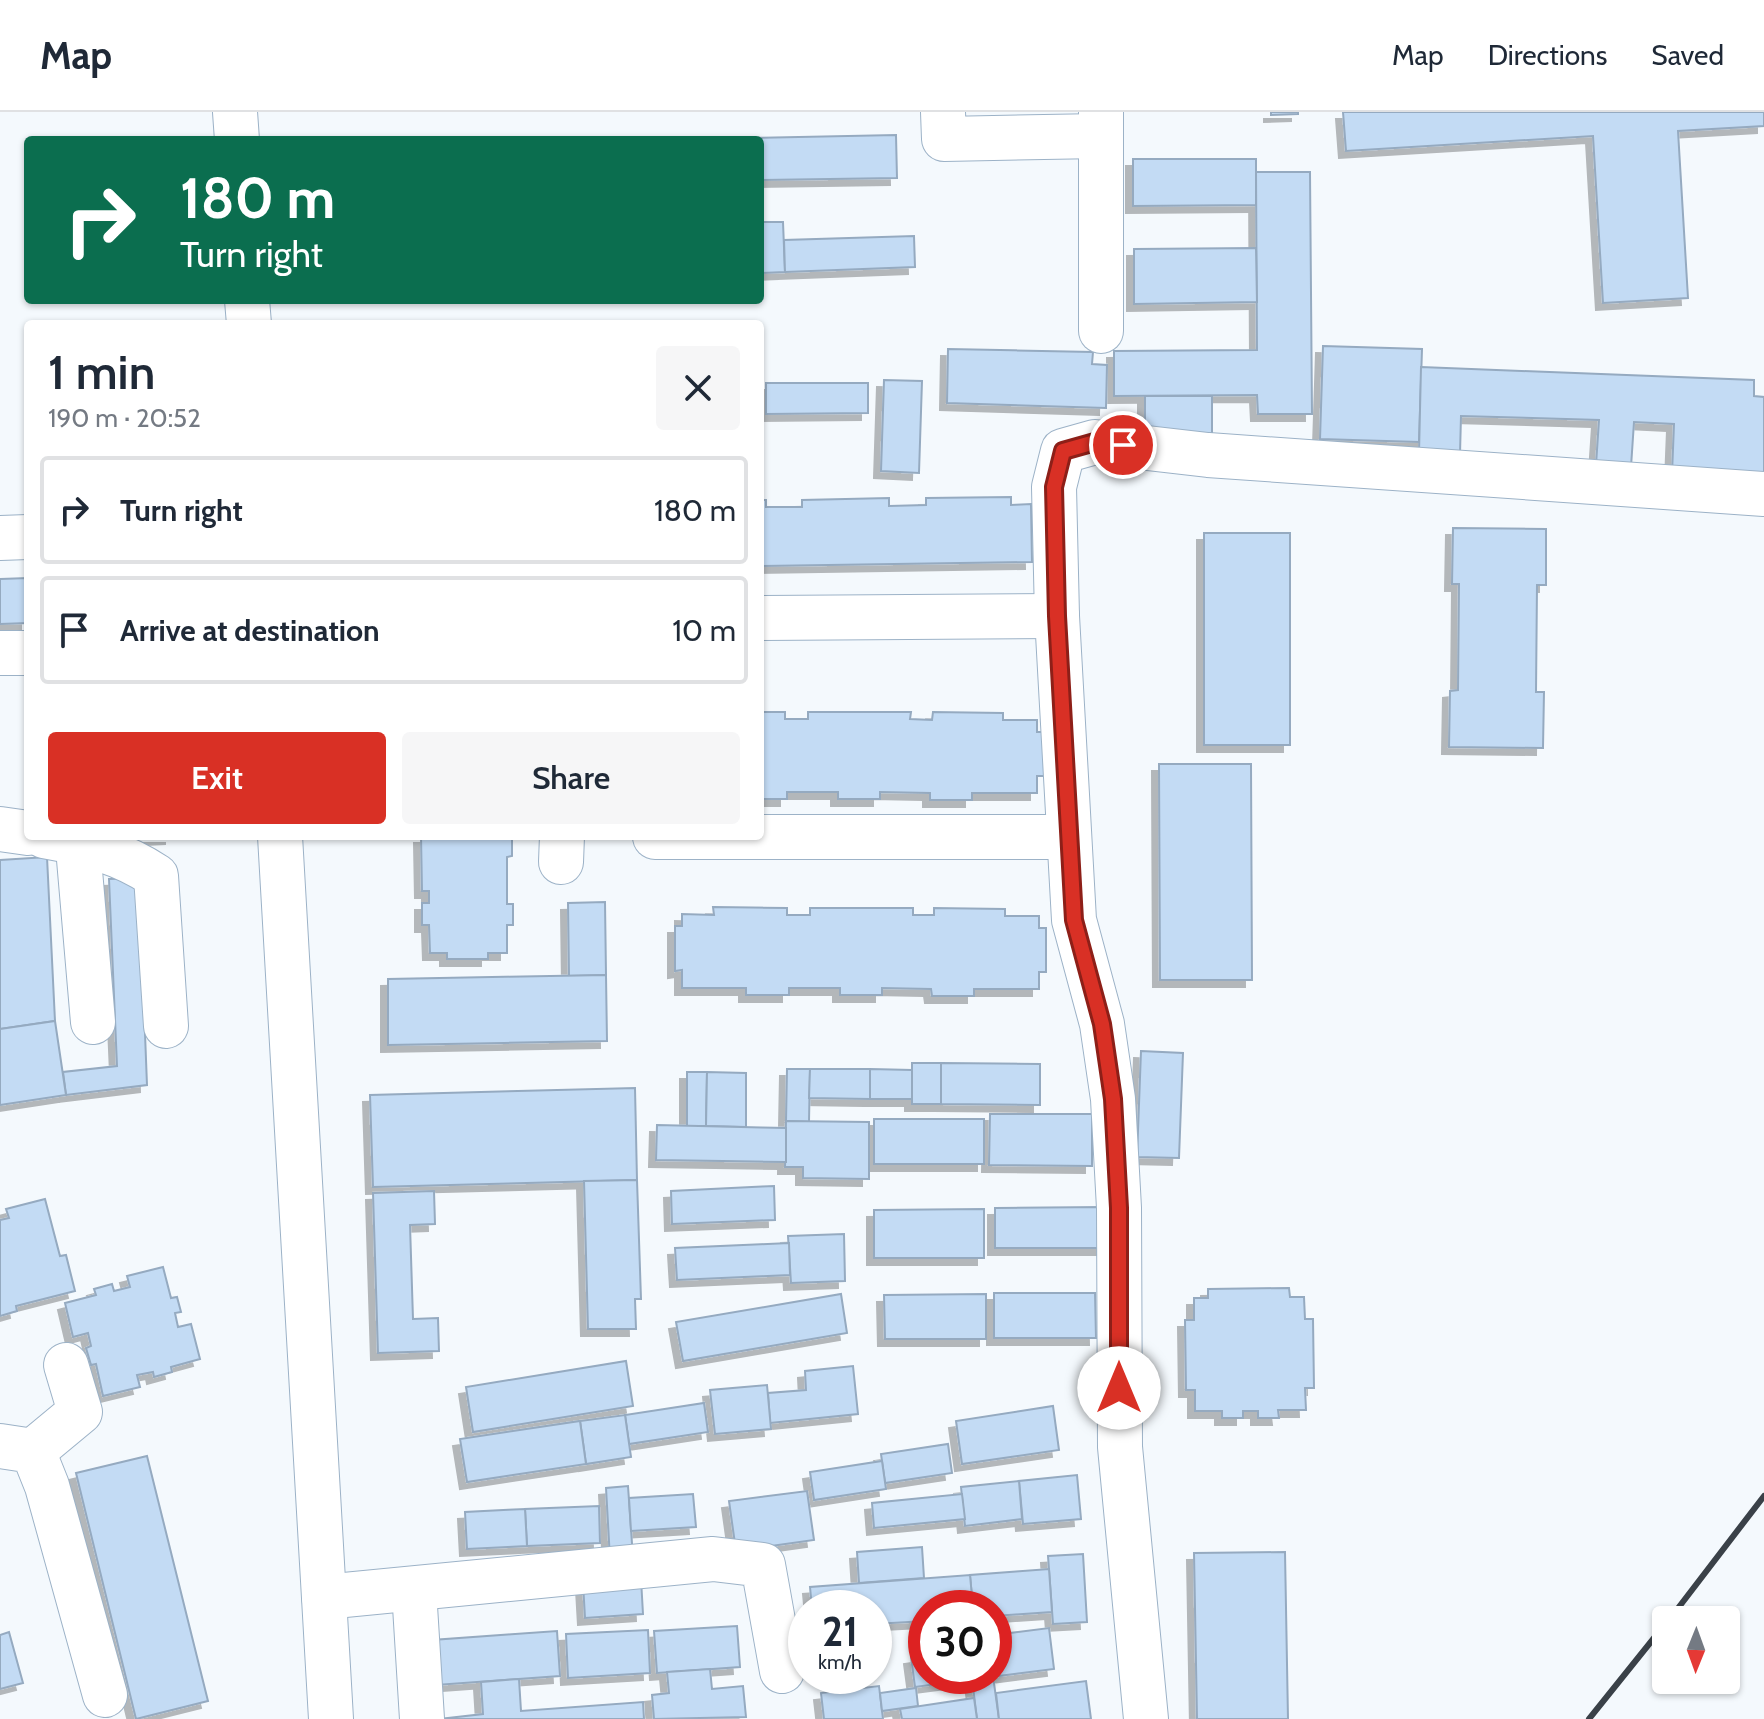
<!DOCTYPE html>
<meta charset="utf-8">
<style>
:root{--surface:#fff;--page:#f6f6f7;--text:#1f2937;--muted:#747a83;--line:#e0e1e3;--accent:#d93025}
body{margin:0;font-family:Cabin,sans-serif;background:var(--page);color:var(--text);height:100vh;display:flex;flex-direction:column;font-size:30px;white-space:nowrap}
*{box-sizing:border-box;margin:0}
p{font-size:26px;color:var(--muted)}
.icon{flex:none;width:44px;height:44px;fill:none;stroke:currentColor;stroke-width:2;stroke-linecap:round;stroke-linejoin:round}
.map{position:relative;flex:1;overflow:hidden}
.details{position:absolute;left:24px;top:208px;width:740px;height:520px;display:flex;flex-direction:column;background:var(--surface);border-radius:8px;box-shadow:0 2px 6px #0004}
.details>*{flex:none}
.top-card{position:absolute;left:24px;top:24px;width:740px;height:168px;border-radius:8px;box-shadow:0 2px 6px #0004;background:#0b6e4f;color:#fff;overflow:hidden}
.needle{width:52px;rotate:181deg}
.fabs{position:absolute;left:1652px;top:1494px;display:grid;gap:16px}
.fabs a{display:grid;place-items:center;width:88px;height:88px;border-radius:8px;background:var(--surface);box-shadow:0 2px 6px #0004;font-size:40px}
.speed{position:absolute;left:788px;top:1478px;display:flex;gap:16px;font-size:40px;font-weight:700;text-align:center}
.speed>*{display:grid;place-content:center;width:104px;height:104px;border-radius:50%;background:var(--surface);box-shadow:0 2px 6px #0004;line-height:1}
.speed small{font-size:20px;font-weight:400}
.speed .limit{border:12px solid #d22;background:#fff;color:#111}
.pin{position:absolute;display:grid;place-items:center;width:68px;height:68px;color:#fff;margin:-34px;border:4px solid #fff;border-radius:50%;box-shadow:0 2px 8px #0007}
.me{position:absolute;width:88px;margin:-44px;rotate:0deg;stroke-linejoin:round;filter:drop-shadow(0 0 6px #0008)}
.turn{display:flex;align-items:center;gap:28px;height:168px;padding:0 24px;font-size:36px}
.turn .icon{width:104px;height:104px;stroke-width:2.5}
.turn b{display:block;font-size:56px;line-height:68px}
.round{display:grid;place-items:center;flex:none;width:84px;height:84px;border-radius:8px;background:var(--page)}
.summary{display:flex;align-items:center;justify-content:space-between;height:136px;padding:0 24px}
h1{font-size:48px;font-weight:600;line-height:60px}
.cta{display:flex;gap:16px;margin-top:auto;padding:16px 24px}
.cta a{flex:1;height:92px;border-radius:8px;background:var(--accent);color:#fff;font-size:32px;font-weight:600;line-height:92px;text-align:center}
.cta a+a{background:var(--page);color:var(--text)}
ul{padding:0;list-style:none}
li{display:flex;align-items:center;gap:24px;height:108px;margin:0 16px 12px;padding:0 8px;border:4px solid var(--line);border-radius:8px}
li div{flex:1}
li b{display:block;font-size:30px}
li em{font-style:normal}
header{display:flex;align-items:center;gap:48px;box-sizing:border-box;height:112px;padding:0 40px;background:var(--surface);border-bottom:2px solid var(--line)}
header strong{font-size:38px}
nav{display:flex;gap:44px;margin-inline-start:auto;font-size:28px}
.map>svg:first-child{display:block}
.building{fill:#c3dbf4;stroke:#95aac0;stroke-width:2;filter:url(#shadow)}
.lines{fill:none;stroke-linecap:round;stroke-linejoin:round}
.minor-casing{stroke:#9cb2c7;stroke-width:46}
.minor{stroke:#fff;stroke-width:44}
.rail{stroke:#3a4148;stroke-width:6}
.route-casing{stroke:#8d1f18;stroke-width:20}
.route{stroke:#d93025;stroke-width:14}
</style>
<header>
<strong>Map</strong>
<nav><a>Map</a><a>Directions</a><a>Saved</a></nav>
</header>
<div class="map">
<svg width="1764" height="1607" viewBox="0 0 1764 1607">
<defs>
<filter id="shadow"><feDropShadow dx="-7" dy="7" stdDeviation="0" flood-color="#0004"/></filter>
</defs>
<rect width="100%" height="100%" fill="#f4f9fd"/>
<g class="building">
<polygon points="1271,0 1298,0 1298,2 1271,3"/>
<polygon points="1343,0 1764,0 1764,14 1678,19 1688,186 1603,191 1593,24 1346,39"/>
<polygon points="896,23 897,66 760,68 760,28 656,28"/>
<polygon points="1133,47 1256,47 1256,93 1133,94"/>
<polygon points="1256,60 1310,60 1312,302 1258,302 1257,283 1114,284 1114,239 1257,238"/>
<polygon points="760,110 783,110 785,160 760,161"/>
<polygon points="914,124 915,155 785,160 784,128"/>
<polygon points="1256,136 1257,190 1134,192 1134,137"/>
<polygon points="1323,234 1422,237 1419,330 1320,327"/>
<polygon points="948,237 1093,240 1092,252 1107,253 1106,296 947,291"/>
<polygon points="1421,255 1754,268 1754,284 1764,285 1764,367 1672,362 1674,312 1634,310 1631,355 1596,353 1599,308 1461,304 1460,342 1419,341"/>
<polygon points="884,268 922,269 919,361 881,359"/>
<polygon points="766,271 868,271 868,301 766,302"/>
<rect x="1145" y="284" width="67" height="37"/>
<polygon points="1011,385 1011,393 1031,392 1032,450 760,454 760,388 766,388 766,395 802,395 802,388 889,386 889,394 926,393 926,386"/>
<polygon points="1453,416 1546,417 1546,473 1537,473 1536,580 1544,580 1543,636 1449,635 1450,579 1458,578 1459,472 1452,472"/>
<rect x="1204" y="421" width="86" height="212"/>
<polygon points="28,466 28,511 0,512 0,467"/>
<polygon points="760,600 785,600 785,607 808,607 808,600 911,600 910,607 932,608 933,600 1003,601 1003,608 1037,608 1037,620 1044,620 1044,664 1037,664 1037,681 972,681 972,688 930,688 930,681 880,680 880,687 838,687 838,680 787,680 787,687 760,687"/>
<polygon points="1159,652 1251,652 1252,868 1160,868"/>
<polygon points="108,724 172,724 172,725 108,728"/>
<polygon points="421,724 512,724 512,744 507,745 507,792 513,792 513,813 507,813 507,841 488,841 488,847 447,847 447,841 430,841 429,813 422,813 422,791 429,791 429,779 422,779"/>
<polygon points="47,745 55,909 0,917 0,748"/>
<polygon points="139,766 147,973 66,983 63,960 117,954 109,767"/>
<polygon points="605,790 606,863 569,864 568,791"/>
<polygon points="713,795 787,796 787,803 810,803 810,796 913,796 913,803 934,803 934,796 1005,797 1005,804 1039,804 1039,816 1046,816 1046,860 1039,860 1039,877 974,877 974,884 932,884 931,877 882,876 882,883 840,883 840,876 789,876 789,883 746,883 746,876 682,876 682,858 675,859 675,814 682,814 682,802 714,803"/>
<polygon points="606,863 607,929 388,933 388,867"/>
<polygon points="55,909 66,983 0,993 0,917"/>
<polygon points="1141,939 1183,941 1179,1046 1137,1045"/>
<rect x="912" y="951" width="29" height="41"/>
<polygon points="941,951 1040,952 1040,993 941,992"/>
<polygon points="787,957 810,957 809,1010 786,1009"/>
<polygon points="810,957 870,957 870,987 809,986"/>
<polygon points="870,957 912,958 912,987 870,987"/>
<polygon points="687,960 707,960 706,1014 687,1014"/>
<polygon points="707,960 746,961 746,1015 706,1014"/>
<polygon points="635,976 637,1068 373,1075 370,983"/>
<polygon points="990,1002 1092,1002 1092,1054 989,1053"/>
<rect x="874" y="1007" width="110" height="45"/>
<polygon points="786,1009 869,1010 869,1067 803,1066 803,1055 785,1055"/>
<polygon points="657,1013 786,1016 786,1050 656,1048"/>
<polygon points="637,1068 641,1187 635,1187 636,1217 588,1217 584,1069"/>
<polygon points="774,1074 775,1108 672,1112 671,1079"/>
<polygon points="434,1079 435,1112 410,1113 413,1207 438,1206 439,1239 378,1241 373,1081"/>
<polygon points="45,1087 60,1144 66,1143 75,1179 16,1194 17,1199 0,1204 0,1108 9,1106 6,1097"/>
<polygon points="1104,1095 1104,1136 995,1136 995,1096"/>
<polygon points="984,1097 984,1146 874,1146 874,1098"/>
<polygon points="844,1122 845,1169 791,1171 788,1124"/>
<polygon points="789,1131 790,1163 677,1168 675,1136"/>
<polygon points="163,1155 171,1186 177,1185 181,1200 175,1201 178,1215 191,1212 200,1247 171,1255 172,1260 154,1265 153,1260 137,1263 140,1275 103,1284 96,1252 91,1253 86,1236 91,1234 88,1221 73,1225 65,1191 96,1183 94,1177 112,1172 114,1179 130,1175 127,1164"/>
<polygon points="1289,1176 1290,1185 1304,1185 1305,1207 1313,1207 1314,1276 1305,1276 1306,1298 1278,1298 1279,1306 1258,1306 1258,1299 1243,1299 1243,1306 1222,1306 1222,1299 1195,1299 1195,1278 1186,1278 1185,1208 1194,1208 1194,1186 1208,1186 1208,1177"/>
<polygon points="994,1181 1095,1181 1096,1226 994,1226"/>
<polygon points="841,1182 847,1221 683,1249 676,1210"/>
<polygon points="986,1182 986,1227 885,1227 884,1183"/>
<polygon points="626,1249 633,1294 473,1320 466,1275"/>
<polygon points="853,1254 858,1302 770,1311 768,1281 806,1278 805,1259"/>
<polygon points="767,1273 771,1317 715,1322 710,1278"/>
<polygon points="704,1291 708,1320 629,1332 625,1303"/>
<polygon points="1053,1294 1059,1338 962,1352 956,1309"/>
<polygon points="625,1303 631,1345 586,1352 580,1309"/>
<polygon points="580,1309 586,1352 467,1370 460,1327"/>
<polygon points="948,1332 952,1361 885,1371 881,1342"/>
<polygon points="147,1344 208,1589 136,1607 76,1361"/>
<polygon points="882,1349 886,1377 814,1388 810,1360"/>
<polygon points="1077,1363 1081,1407 1023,1412 1019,1369"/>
<polygon points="1019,1369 1022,1407 965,1414 961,1375"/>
<polygon points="628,1374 633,1446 610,1447 606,1376"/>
<polygon points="807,1379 814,1428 736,1439 729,1389"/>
<polygon points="693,1382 696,1415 631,1419 629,1386"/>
<polygon points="962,1382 965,1407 874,1416 872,1391"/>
<polygon points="599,1394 600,1431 527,1434 525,1397"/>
<polygon points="525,1397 527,1434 467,1437 465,1400"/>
<polygon points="922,1435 924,1466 859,1471 857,1440"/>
<polygon points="1285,1440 1288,1607 1197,1607 1194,1441"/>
<polygon points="1083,1442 1087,1510 1053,1512 1048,1444"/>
<polygon points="1049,1457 1052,1500 994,1504 994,1496 973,1496 970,1463"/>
<polygon points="970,1463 973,1496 926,1496 926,1509 874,1512 874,1496 812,1496 810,1475"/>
<polygon points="641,1467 643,1502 585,1506 583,1471"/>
<polygon points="737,1514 740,1555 657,1561 654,1519"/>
<polygon points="1049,1516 1054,1557 975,1567 975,1564 994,1564 994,1523"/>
<polygon points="648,1518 650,1561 568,1566 566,1522"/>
<polygon points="557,1519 560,1564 436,1573 432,1528"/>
<polygon points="9,1520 23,1571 0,1577 0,1523"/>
<polygon points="926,1543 926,1564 975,1564 975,1567 915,1575 911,1545"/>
<polygon points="710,1557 712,1577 743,1574 746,1605 654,1607 652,1583 669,1581 667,1560"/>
<polygon points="993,1564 999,1607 977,1607 972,1567"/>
<polygon points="519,1567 521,1599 643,1590 644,1607 439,1607 483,1602 481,1570"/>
<polygon points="1086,1569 1091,1607 999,1607 996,1581"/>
<polygon points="879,1574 883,1607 824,1607 821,1581"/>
<polygon points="916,1576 918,1594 882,1599 880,1581"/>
<polygon points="974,1586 977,1607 902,1607 900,1597"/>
</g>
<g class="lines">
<defs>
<g id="minor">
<polyline points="235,0 237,28"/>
<polyline points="943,0 944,27 1100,24"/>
<polyline points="1101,0 1101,219"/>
<polyline points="247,188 249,212"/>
<polyline points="0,426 28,425"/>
<polyline points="760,506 1057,504"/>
<polyline points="0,541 28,541"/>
<polyline points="0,717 28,721"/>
<path d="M 44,724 C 84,731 122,741 156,764 L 166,914"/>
<polyline points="77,724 93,910"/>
<polyline points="280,724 331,1607"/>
<polyline points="655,725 1069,725"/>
<polyline points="561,750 562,724"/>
<polyline points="0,1334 33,1339 47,1374 105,1583"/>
<polyline points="33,1339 80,1300 66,1253"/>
<polyline points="414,1478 422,1607"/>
<polyline points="324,1485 713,1447 763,1453 782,1559"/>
<polyline points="1146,1607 1120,1335 1119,1096 1113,987 1102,912 1074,808 1057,504 1054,375 1063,339 1095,330 1208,343 1764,382"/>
</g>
</defs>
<use href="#minor" class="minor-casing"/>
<use href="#minor" class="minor"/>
<g class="rail">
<polyline points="1669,1508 1764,1384"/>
<polyline points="1589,1607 1666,1511"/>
</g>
</g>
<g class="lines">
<defs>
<polyline id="route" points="1119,1276 1119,1096 1113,987 1102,912 1074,808 1057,504 1054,375 1063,339 1095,330 1123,333"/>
</defs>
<use href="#route" class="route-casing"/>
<use href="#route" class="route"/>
</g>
</svg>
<div class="fabs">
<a><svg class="needle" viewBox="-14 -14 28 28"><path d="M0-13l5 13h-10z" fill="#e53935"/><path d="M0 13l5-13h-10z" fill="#747a83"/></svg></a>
</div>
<div class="speed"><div>21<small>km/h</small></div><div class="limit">30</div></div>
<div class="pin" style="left:1123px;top:333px;background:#d93025"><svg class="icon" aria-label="arrive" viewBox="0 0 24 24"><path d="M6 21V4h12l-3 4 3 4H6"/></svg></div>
<svg class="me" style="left:1119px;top:1276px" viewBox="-20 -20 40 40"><circle r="19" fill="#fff"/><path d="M0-13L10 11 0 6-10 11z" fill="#d93025"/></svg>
<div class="top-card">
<div class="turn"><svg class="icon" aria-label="right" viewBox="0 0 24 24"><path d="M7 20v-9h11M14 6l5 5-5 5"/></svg><div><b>180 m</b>Turn right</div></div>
</div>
<section class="details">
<div class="summary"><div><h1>1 min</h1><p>190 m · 20:52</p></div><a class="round"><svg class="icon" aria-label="close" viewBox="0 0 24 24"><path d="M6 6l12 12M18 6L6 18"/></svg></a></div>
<ul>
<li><svg class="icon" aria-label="right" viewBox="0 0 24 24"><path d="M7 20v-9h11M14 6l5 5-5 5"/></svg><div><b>Turn right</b></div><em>180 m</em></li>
<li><svg class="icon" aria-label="arrive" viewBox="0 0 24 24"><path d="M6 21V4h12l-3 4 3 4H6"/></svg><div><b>Arrive at destination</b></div><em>10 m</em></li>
</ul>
<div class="cta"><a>Exit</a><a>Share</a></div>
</section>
</div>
